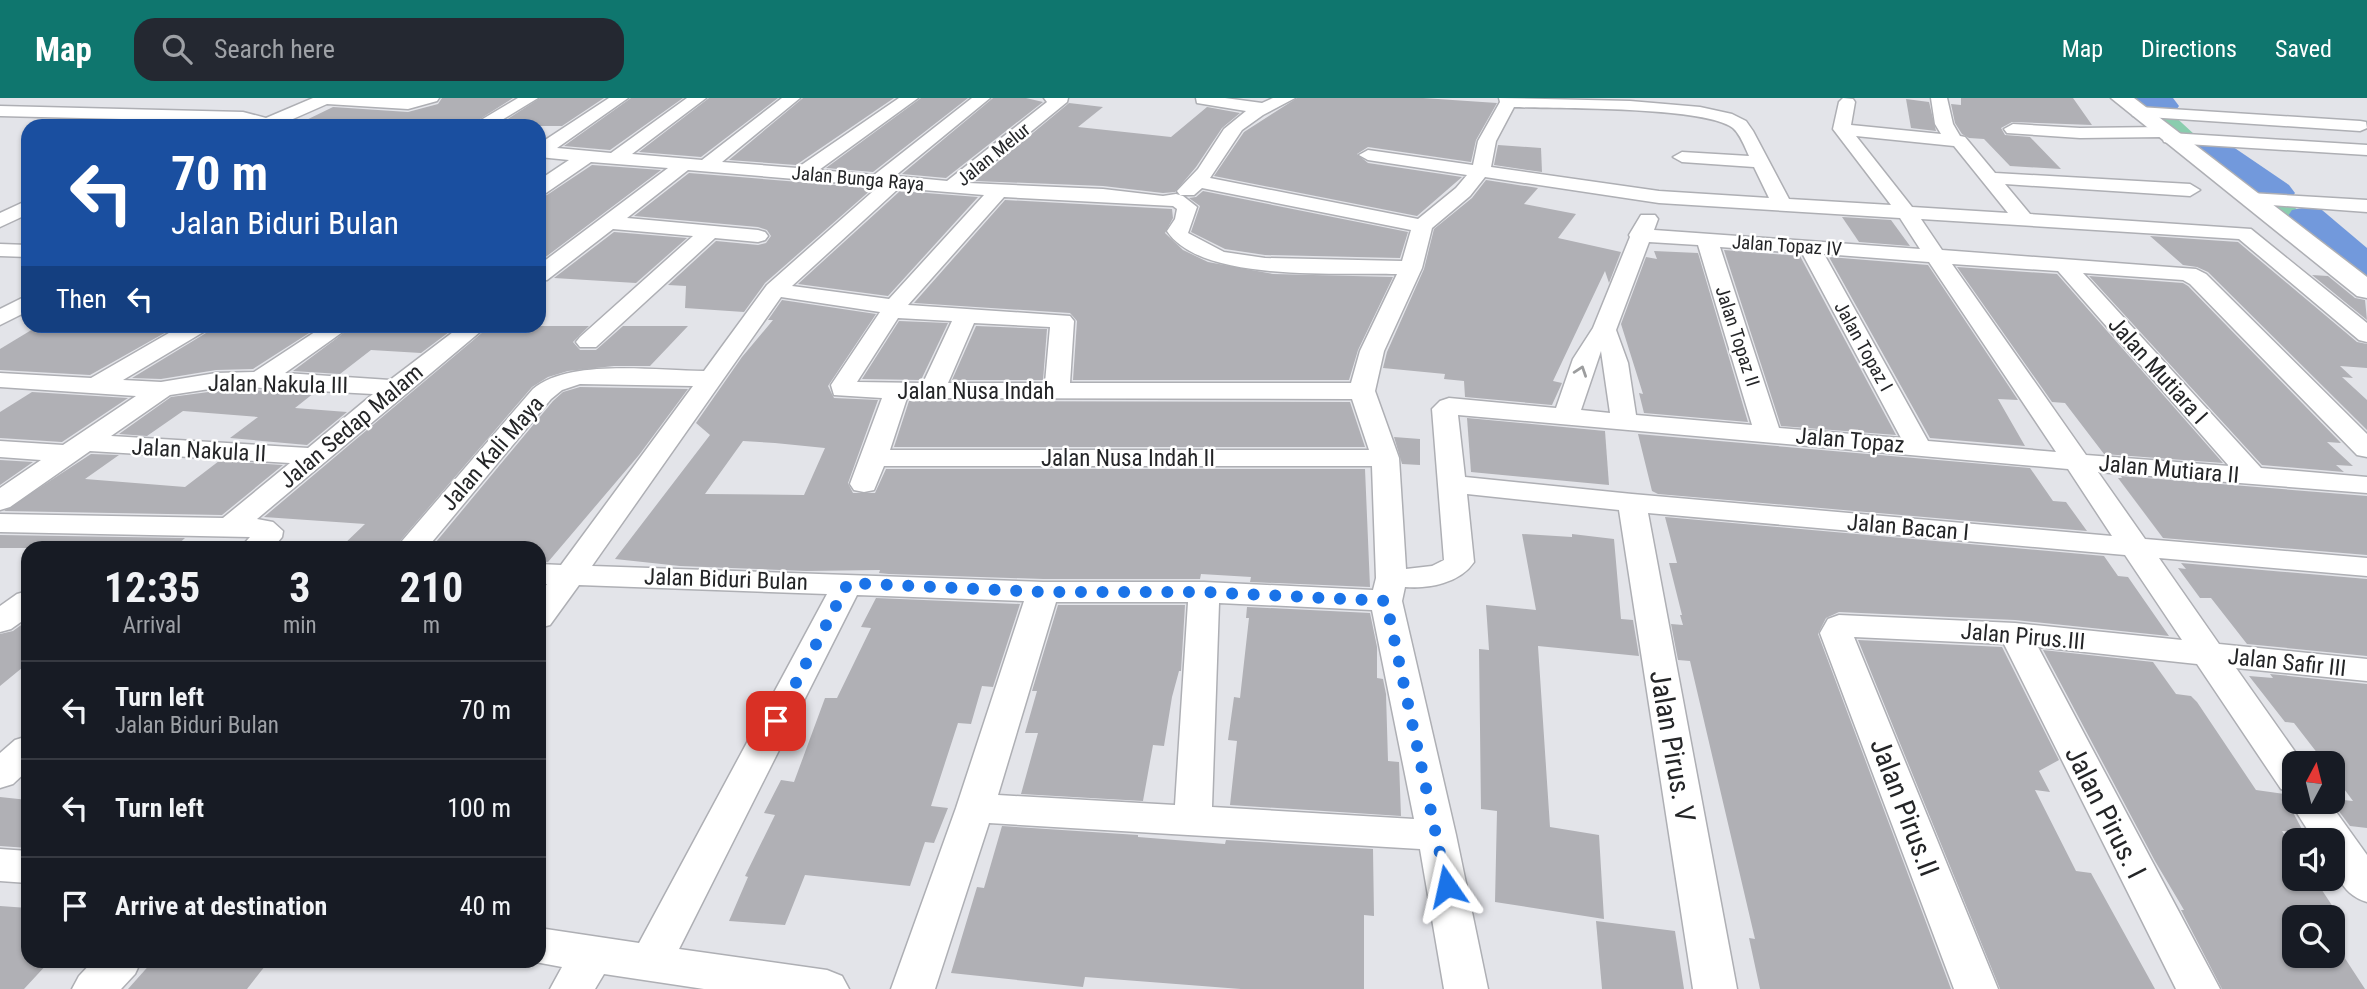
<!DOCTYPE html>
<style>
:root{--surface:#171b24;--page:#242831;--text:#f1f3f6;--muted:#9ea1a6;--line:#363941;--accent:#0f766e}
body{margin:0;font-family:"Roboto Condensed",sans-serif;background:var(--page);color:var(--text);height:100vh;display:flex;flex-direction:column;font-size:26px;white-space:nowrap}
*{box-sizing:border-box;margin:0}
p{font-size:23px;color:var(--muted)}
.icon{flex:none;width:38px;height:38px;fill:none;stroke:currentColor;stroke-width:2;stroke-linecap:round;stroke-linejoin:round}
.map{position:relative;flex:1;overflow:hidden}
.details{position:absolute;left:21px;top:443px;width:525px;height:427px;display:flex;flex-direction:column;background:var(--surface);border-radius:21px;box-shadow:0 2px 5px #0004}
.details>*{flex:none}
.top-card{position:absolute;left:21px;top:21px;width:525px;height:214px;border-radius:21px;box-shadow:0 2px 5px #0004;background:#1a4fa0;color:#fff;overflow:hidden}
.needle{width:46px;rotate:7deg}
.controls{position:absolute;left:2282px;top:653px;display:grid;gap:14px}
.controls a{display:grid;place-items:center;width:63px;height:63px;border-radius:14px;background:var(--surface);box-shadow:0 2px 5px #0004;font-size:35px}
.pin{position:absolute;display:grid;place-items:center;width:60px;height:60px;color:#fff;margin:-30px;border-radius:14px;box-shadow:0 4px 10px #0006}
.me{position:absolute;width:77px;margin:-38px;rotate:349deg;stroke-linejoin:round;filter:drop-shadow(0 0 5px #0008)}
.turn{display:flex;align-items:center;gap:24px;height:147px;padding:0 35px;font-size:32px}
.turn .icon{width:91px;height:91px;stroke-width:2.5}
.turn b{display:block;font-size:49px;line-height:60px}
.then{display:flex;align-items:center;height:66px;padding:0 35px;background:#0003;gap:14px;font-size:26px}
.eta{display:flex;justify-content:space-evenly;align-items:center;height:119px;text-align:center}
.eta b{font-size:42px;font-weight:700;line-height:49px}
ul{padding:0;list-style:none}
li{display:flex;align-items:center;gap:21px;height:98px;padding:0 35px;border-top:2px solid var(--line)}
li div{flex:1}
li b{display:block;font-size:26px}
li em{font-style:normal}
header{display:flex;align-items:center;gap:42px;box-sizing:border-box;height:98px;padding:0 35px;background:var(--accent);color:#fff}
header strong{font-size:33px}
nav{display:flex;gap:38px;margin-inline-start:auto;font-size:24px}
.search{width:490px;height:63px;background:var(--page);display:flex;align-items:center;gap:18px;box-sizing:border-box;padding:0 24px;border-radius:21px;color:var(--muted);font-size:26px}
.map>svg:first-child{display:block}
.green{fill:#8acdae}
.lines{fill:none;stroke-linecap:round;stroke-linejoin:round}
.river{fill:#7299dc;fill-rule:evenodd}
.building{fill:#b0b0b5;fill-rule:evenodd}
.minor-casing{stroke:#aeafb4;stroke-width:3}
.tertiary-casing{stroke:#aeafb4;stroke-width:3}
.minor{fill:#fff;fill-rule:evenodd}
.tertiary{fill:#fff;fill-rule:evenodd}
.oneway{stroke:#9c9d9e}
.route{stroke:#1a73e8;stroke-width:12;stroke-dasharray:0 21.6}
.labels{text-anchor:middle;stroke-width:5;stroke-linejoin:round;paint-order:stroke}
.far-street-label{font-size:19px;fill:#242527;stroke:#fff}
.street-label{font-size:23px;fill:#242527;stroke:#fff}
.near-street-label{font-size:28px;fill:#242527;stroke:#fff}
</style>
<header>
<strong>Map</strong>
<div class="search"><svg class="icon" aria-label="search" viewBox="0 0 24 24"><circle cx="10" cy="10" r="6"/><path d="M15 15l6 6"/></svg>Search here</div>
<nav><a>Map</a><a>Directions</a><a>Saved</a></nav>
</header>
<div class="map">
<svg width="2367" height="891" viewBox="0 0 2367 891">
<rect width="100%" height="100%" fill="#e3e4e9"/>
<polygon class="green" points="2121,0 2148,0 2170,14 2207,48 2287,103 2367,171 2367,192"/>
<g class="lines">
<g class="river">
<path d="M 2132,0 L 2173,0 L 2179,8 L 2174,15 C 2157,19 2143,15 2132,0 Z"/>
<polygon points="2207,37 2220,40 2289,87 2295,95 2289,103 2275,107 2261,103 2194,56 2189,48 2194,40"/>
<polygon points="2307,109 2322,112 2367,150 2367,185 2351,181 2292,130 2286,121 2292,112"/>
</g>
</g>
<g class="building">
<polygon points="442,0 513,0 469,28 294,28 333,9 408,14 438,6"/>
<polygon points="540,0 604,0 562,28 497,28"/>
<polygon points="631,0 683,0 610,52 564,48"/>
<polygon points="709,0 778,0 701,59 639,54"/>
<polygon points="803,0 894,0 796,67 729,62"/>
<polygon points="921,0 968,0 873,74 826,70"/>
<polygon points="993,0 1026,0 1043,4 946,80 902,76"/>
<polygon points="1297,0 1423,0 1497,5 1476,42 1471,64 1368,49 1357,56 1368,65 1462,79 1417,118 1214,78 1244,34"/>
<polygon points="1961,0 2073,0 2092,27 2012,24 2001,30 2005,37 2030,39 2061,71 2010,68 1984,41 1969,40 1962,36 1955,25 1951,6 1961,7"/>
<polygon points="1906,1 1929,4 1936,33 1911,30"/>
<polygon points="1069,5 1103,9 1078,29 1171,39 1207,9 1240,15 1222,30 1196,69 1175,94 1163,95 1103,88 975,83"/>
<polygon points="1498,47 1541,50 1542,74 1494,67"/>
<polygon points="592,67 661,72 539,164 539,99 547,97"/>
<polygon points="689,75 873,90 765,185 744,214 685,210 686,188 668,187 716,143 758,147 766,145 771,138 767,132 758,129 634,118"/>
<polygon points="1486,82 1538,90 1524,106 1576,116 1558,140 1621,154 1609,185 1605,173 1553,283 1562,285 1552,307 1465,299 1464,283 1444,281 1445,276 1383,270 1387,254 1424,171 1434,131 1472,100"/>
<polygon points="900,93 978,99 888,198 798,186"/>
<polygon points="1203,93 1408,134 1400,160 1265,157 1225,151 1191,134 1200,108 1189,100 1196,99"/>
<polygon points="1005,102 1172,111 1173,120 1165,135 1183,152 1208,164 1273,176 1393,179 1358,252 1349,282 1073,282 1077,223 1070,215 914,205"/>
<polygon points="1842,119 1891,122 1910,148 1859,144"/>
<polygon points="614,134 687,140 636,185 554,180"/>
<polygon points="2150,138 2238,144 2357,244 2367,246 2367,270 2340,268 2353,280 2342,279 2367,302 2367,332 2208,174 2197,169 2183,167"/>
<polygon points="1724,152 1800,158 1896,337 1781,328"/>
<polygon points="1654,153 1698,155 1748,324 1644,315 1639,295 1643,296 1621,226 1646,159 1657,161"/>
<polygon points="1829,159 1928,167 2018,302 1998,301 2025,348 1930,340"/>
<polygon points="1957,169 2057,176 2223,365 2104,356 2065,305 2052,304"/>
<polygon points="2312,177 2328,178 2355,200 2365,202 2367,222"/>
<polygon points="2089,178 2183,185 2188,188 2341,345 2327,344 2353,368 2336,367 2344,374 2262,367"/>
<path d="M 782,202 L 876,216 L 828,288 L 834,300 L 878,302 L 848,385 L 853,395 L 875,395 L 886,371 L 1365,371 L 1370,489 L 1250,484 L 1251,479 L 1201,476 L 1200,481 L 1043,481 L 889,476 L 879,475 L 880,472 L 806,473 L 680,468 L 615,461 L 710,337 L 696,325 L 742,259 L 773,222 L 768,222 ZM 743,343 L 775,345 L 825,350 L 804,397 L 705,396 Z"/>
<polygon points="899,223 948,225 921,282 862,281"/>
<polygon points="38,228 177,228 90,277 0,272 0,251"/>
<polygon points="212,228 211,228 320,228 253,271 216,272 161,281 132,280 206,235"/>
<polygon points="353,228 457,228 421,255 371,252 340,276 293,273"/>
<polygon points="490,228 589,228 573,244 580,252 596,252 623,228 688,228 650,268 614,268 568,273 548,279 532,289 394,450 340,450 365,426 264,419"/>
<polygon points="976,228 1047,231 1043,282 952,282"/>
<polygon points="580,289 688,291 639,357 548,464 539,463 539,450 431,450 553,303 563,294"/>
<polygon points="246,292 314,295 295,310 347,314 307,347 230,340 258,319 183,313 147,338 119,336 171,299 216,293"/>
<polygon points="32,294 128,300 62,344 0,340 0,314"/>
<polygon points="909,303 1350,304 1365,349 894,349"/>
<polygon points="1467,320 1605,333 1609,387 1471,374"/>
<polygon points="1638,336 2030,370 2053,403 2066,404 2087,433 1658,396 1652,393"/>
<polygon points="1394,339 1420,341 1420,367 1402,366"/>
<polygon points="91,356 119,357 85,381 185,389 219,363 283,367 222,417 4,413"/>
<polygon points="0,362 33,364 0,387"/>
<polygon points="2121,378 2367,398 2367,457 2163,440 2118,380 2122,380"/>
<polygon points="1665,419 2104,458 2118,478 2128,479 2169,538 2015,522 1839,514 1826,520 1818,536 1951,891 1760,891 1749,840 1755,841 1690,563 1678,562 1671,526 1683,527 1680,517 1682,517 1669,465 1677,465"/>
<polygon points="1522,436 1572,439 1572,436 1614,441 1621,521 1633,522 1639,558 1538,548 1550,729 1599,737 1604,821 1495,804 1497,713 1481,711 1479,551 1489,552 1486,507 1536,512"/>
<polygon points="0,437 185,440 174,450 0,450"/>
<polygon points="2181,465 2367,481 2367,558 2247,546 2211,500 2200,500 2178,470 2186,471"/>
<polygon points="876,500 1020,506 993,589 982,588 971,626 958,625 931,708 948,710 934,745 925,744 910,788 805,777 785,827 729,823 748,779 745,778 775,717 764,715 781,682 794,684 825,600 837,600 871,530 861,529"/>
<polygon points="1058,507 1185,507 1181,573 1179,573 1172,599 1164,648 1153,647 1143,703 1021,696 1038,635 1025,635 1037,593 1032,593"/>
<polygon points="1247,509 1370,515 1377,549 1377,580 1383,581 1386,596 1388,663 1399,664 1401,718 1230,707 1237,643 1228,642 1234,599 1240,600 1249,520 1246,520"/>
<polygon points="28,522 28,565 0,588 0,536 13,533"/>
<polygon points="1858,542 2002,549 2059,662 2039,673 2050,694 2035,692 2076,773 2091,775 2155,891 2000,891"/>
<polygon points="2043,552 2153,564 2176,596 2191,598 2197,604 2256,692 2291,697 2288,705 2304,735 2282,733 2294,751 2294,780 2314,780 2335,812 2311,809 2317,819 2294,819 2294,858 2333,858 2333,842 2365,891 2222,891 2181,812 2184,812 2155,763"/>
<polygon points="2270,576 2367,586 2367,730 2350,728 2332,704 2333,701 2353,703 2333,676 2333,665 2325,665 2294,625 2285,624 2249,578 2273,580"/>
<polygon points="0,699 28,702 28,750 0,748"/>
<polygon points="1002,728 1138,737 1138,739 1225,746 1226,742 1373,751 1374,818 1364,817 1364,891 1241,891 1085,879 1083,889 951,875 977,789 984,790"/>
<polygon points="0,808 28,810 28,863 49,864 24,891 0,891"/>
<polygon points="1596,823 1675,833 1684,891 1602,891"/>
<polygon points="153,863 269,863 247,891 128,891"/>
</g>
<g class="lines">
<defs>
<g id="minor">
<polygon points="313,0 439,0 437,3 408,11 327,6 277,28 243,24 0,18 0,8 243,14 266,20"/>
<polygon points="518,0 538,0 492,28 471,28"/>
<path d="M 609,0 L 628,0 L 557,50 L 611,55 L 687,0 L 706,0 L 632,56 L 702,62 L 782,0 L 800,0 L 722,64 L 797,70 L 899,0 L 918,0 L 819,72 L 874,77 L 972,0 L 990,0 L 895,78 L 947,83 L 1047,4 L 1044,0 L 1068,0 L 1067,4 L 968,85 L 1103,91 L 1163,98 L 1176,96 L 1183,98 L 1197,109 L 1188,135 L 1224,154 L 1265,160 L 1402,163 L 1411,132 L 1202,90 L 1194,97 L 1180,97 L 1177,93 L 1198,71 L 1224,31 L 1246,13 L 1197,5 L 1196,0 L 1225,0 L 1262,5 L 1273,0 L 1295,0 L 1263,17 L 1242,32 L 1210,80 L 1418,121 L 1456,90 L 1467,77 L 1368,62 L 1359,57 L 1368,52 L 1473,67 L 1478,43 L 1500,4 L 1499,0 L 1630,3 L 1700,9 L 1732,16 L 1746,23 L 1753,33 L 1789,101 L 1891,107 L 1833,31 L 1839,4 L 1843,0 L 1853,1 L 1855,4 L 1851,27 L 1941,36 L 1935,26 L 1931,0 L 1947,0 L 1953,26 L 1960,38 L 1965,39 L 1995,75 L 2190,86 L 2200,92 L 2190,98 L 2005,86 L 2030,116 L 2251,131 L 2367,225 L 2367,244 L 2359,242 L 2239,141 L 1921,121 L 1942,152 L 2196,171 L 2206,176 L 2367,336 L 2367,359 L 2357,357 L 2190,186 L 2183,182 L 2083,175 L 2261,370 L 2367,379 L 2367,395 L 2098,374 L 2145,441 L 2367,460 L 2367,478 L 2159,460 L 2219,546 L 2367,561 L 2367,583 L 2236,570 L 2303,665 L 2294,665 L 2294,695 L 2281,691 L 2197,566 L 2038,549 L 2220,891 L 2176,891 L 2004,546 L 1854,539 L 1998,891 L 1954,891 L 1820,535 L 1828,521 L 1839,517 L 2015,525 L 2182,542 L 2125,457 L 1648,415 L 1737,891 L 1693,891 L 1619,412 L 1467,396 L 1474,464 C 1460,485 1429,491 1405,489 L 1402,503 L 1456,737 L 1488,891 L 1444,891 L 1420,751 L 989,725 L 935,891 L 891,891 L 956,710 L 1024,503 L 857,497 L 679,851 L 827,872 L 842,878 L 849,891 L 704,891 L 604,876 L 595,891 L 550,891 L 562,869 L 530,863 L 539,863 L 539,830 L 639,845 L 827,496 L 579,487 L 550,527 L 539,530 L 539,497 L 547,486 L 539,486 L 539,466 L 561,467 L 693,288 L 580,286 L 562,292 L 551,301 L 427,450 L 396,450 L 533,291 C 570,260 656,273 704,273 L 767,187 L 879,88 L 688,72 L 627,120 L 758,132 L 765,134 L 768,138 L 765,142 L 758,144 L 715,140 L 596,249 L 580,249 L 576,244 L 580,239 L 693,138 L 613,131 L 547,182 L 539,183 L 539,167 L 668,70 L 591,64 L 546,95 L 539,97 L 539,82 L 569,62 L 539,59 L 539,46 ZM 1514,9 C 1556,11 1704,8 1733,30 C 1740,36 1745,49 1749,58 L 1682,54 L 1673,59 L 1682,64 L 1754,69 L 1769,100 L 1659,93 L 1491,69 L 1496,43 ZM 1856,38 L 1954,48 L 2008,115 L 1912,109 ZM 1485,79 L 1659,105 L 1900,120 L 1920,151 L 1654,132 L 1658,121 L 1655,117 L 1641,117 L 1629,137 L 1630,139 L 1593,230 L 1573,261 L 1556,310 L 1449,300 L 1440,303 L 1432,311 L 1444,462 L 1432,468 L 1406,471 L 1399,360 L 1375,293 L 1384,253 L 1422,170 L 1432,130 L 1470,98 ZM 899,90 L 984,97 L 889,201 L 792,188 ZM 1004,99 L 1173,108 L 1177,111 L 1175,121 L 1167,133 C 1201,185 1339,174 1397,176 L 1360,253 L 1351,285 L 1070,285 L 1074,223 L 1070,218 L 908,207 ZM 1649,144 L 1698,147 L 1752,327 L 1636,317 L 1628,265 L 1616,232 ZM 1720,149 L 1802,155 L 1901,340 L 1779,330 ZM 1824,156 L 1929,164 L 2056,354 L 1928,343 ZM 1952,166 L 2058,173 L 2229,368 L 2086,357 ZM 781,199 L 880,214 L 831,287 L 834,297 L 882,300 L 850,386 L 854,392 L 864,394 L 874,392 L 884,368 L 1372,368 L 1376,480 L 1373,492 L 1204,484 L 1043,484 L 592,468 ZM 898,220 L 952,223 L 923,285 L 857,284 ZM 974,225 L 1050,229 L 1045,285 L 948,285 ZM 1601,253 L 1610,315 L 1581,312 ZM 907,300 L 1352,301 L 1369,352 L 890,352 ZM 1458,317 L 2068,371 L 2112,438 L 1632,396 L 1465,379 ZM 1056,504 L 1188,504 L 1175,707 L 998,697 ZM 1219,505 L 1372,512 L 1414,721 L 1212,709 Z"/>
<polygon points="2139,9 2360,23 2366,24 2367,30 2360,33 2133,18 2131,14"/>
<polygon points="2013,26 2080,30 2162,29 2168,30 2170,35 2367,47 2367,57 2170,45 2164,44 2162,39 2080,40 2007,35 2004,31"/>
<polygon points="2250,95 2367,102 2367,114 2243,105 2240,101"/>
<polygon points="28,102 28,116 0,129 0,115"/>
<polygon points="0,146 28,147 28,159 0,158"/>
<polygon points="28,197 28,213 0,227 0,211"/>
<path d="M 181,228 L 209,228 L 205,233 L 123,282 L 161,284 L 216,275 L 254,274 L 324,228 L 351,228 L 285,275 L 390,282 L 461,228 L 487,228 L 257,421 L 273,424 L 283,433 L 282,439 L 273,450 L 240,450 L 250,439 L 0,434 L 0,416 L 223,420 L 290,365 L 90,353 L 10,409 L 0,412 L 0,390 L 41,362 L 0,359 L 0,343 L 63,347 L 136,298 L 0,289 L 0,275 L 91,280 ZM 246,289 L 373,296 L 308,350 L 111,338 L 170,297 L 216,290 Z"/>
<polygon points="28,493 28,519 11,531 0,534 0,508 17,496"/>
<polygon points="28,638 28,672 13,686 0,690 0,655 15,642"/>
<path d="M 2294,697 L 2294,704 L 2329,704 L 2367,757 L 2367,804 C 2338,795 2333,770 2333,742 L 2314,742 L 2290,704 Z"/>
<polygon points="0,751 28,753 28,785 0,783"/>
<polygon points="93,863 141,863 135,876 121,891 72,891 79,878"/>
</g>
<polygon id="tertiary" points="2111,0 2134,0 2367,179 2367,200 2357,198"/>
</defs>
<use href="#minor" class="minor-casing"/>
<use href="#tertiary" class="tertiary-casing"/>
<use href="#minor" class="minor"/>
<use href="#tertiary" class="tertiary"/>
</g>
<defs><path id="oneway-chevron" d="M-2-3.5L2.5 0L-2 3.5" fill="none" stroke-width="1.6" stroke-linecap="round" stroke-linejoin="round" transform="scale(1.75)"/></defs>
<use class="oneway" href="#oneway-chevron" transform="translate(1581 273) rotate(-71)"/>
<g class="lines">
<polyline class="route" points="776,623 848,485 1043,494 1204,494 1386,503 1447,788"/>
</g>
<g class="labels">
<g class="far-street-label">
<text transform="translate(993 56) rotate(-39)" y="7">Jalan Melur</text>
<text transform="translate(858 80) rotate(5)" y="7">Jalan Bunga Raya</text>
<text transform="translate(1787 147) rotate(4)" y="7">Jalan Topaz IV</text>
<text transform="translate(1738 238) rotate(72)" y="7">Jalan Topaz II</text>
<text transform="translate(1864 248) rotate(61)" y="7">Jalan Topaz I</text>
</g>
<g class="street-label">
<text transform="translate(2158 272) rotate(48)" y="8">Jalan Mutiara I</text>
<text transform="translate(278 286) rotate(1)" y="8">Jalan Nakula III</text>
<text x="976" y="301">Jalan Nusa Indah</text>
<text transform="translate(351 328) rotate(-40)" y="8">Jalan Sedap Malam</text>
<text transform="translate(1850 342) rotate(5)" y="8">Jalan Topaz</text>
<text transform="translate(199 352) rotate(3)" y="8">Jalan Nakula II</text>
<text transform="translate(492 355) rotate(-49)" y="8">Jalan Kali Maya</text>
<text x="1128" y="368">Jalan Nusa Indah II</text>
<text transform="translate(2169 371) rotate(5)" y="8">Jalan Mutiara II</text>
<text transform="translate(1908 429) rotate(5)" y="8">Jalan Bacan I</text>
<text transform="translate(726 481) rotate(2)" y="8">Jalan Biduri Bulan</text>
<text transform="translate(2023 538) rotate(5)" y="8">Jalan Pirus.III</text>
<text transform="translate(2287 564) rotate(6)" y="8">Jalan Safir III</text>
</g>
<g class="near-street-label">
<text transform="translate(1673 648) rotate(80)" y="10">Jalan Pirus. V</text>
<text transform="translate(1905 709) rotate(69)" y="10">Jalan Pirus.II</text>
<text transform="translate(2106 714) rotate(63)" y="10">Jalan Pirus. I</text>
</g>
</g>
</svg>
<div class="controls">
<a><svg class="needle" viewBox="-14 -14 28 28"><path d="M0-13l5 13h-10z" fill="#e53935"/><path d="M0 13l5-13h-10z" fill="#9ea1a6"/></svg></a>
<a><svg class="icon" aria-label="sound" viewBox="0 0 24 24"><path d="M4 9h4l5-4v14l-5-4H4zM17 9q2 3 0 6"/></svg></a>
<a><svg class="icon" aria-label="search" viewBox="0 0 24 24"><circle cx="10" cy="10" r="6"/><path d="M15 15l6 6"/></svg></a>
</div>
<div class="pin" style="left:776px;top:623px;background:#d93025"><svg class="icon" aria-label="arrive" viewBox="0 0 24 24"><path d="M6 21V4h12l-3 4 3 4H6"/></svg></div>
<svg class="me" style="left:1447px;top:788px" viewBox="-20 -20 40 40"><path d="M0-17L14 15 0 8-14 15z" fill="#1a73e8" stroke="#fff" stroke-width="4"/></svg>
<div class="top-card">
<div class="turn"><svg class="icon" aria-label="left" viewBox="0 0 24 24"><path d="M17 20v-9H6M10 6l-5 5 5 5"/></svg><div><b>70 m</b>Jalan Biduri Bulan</div></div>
<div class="then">Then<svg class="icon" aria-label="left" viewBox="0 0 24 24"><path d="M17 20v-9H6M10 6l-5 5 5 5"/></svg></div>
</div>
<section class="details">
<div class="eta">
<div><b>12:35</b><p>Arrival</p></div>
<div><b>3</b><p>min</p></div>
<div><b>210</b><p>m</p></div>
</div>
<ul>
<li><svg class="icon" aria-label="left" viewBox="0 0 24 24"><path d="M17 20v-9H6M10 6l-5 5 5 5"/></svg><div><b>Turn left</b><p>Jalan Biduri Bulan</p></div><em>70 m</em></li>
<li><svg class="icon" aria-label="left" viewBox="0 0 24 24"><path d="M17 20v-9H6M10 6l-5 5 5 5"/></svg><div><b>Turn left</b></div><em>100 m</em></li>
<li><svg class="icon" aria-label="arrive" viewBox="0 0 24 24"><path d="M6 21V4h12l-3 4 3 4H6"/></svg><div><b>Arrive at destination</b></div><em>40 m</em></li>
</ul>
</section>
</div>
